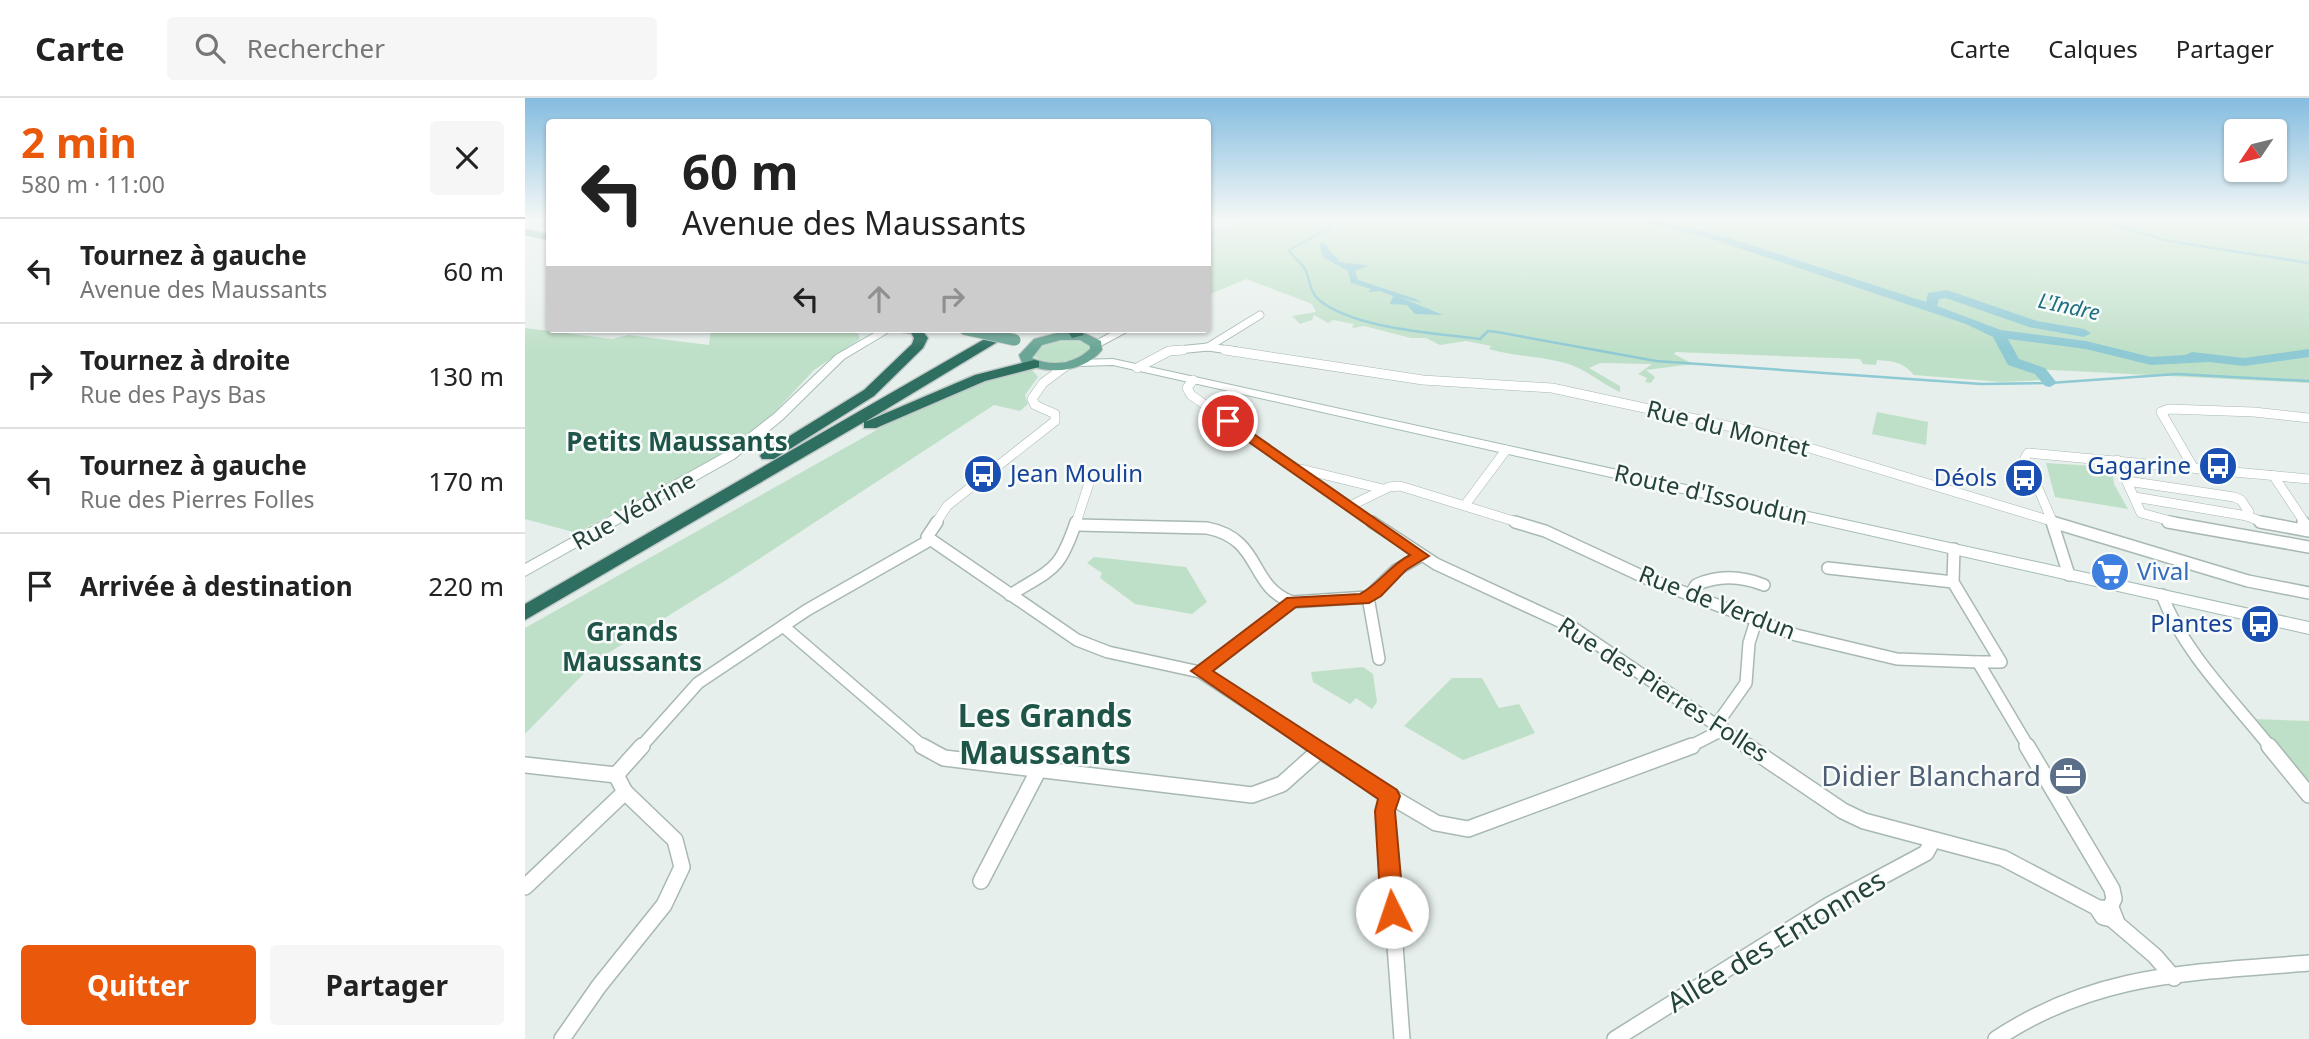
<!DOCTYPE html>
<html lang="fr">
<meta charset="utf-8">
<style>
:root{--surface:#fff;--page:#f6f6f6;--text:#222;--muted:#767676;--line:#e0e0e0;--accent:#ea580c}
body{margin:0;font-family:"Noto Sans",sans-serif;background:var(--page);color:var(--text);height:100vh;display:flex;flex-direction:column;font-size:26px;white-space:nowrap}
*{box-sizing:border-box;margin:0}
p{font-size:23px;color:var(--muted)}
.icon{flex:none;width:38px;height:38px;fill:none;stroke:currentColor;stroke-width:2;stroke-linecap:round;stroke-linejoin:round}
.map{position:relative;flex:1;overflow:hidden}
.drawer{display:flex;flex-direction:column;background:var(--surface);width:525px}
.drawer>*{flex:none}
.banner{position:absolute;left:21px;top:21px;width:665px;height:214px;border-radius:7px;box-shadow:0 2px 5px #0004;background:#fff;color:var(--text);overflow:hidden}
.needle{width:46px;rotate:235deg}
.fabs{position:absolute;left:1699px;top:21px;display:grid;gap:14px}
.fabs a{display:grid;place-items:center;width:63px;height:63px;border-radius:7px;background:var(--surface);box-shadow:0 2px 5px #0004;font-size:35px}
.pin{position:absolute;display:grid;place-items:center;width:60px;height:60px;color:#fff;margin:-30px;border:4px solid #fff;border-radius:50%;box-shadow:0 2px 7px #0007}
.me{position:absolute;width:77px;margin:-38px;rotate:356deg;stroke-linejoin:round;filter:drop-shadow(0 0 5px #0008)}
.turn{display:flex;align-items:center;gap:24px;height:147px;padding:0 21px;font-size:32px}
.turn .icon{width:91px;height:91px;stroke-width:2.5}
.turn b{display:block;font-size:49px;line-height:60px}
.lanes{display:flex;align-items:center;height:66px;padding:0 21px;background:#0003;justify-content:center;gap:35px;direction:ltr}
.lanes .off{opacity:.35}
.round{display:grid;place-items:center;flex:none;width:74px;height:74px;border-radius:7px;background:var(--page)}
.headline{display:flex;align-items:center;justify-content:space-between;height:119px;padding:0 21px}
h1{font-size:42px;font-weight:700;line-height:52px;color:var(--accent)}
.action{display:flex;gap:14px;margin-top:auto;padding:14px 21px}
.action a{flex:1;height:80px;border-radius:7px;background:var(--accent);color:#fff;font-size:28px;font-weight:700;line-height:80px;text-align:center}
.action a+a{background:var(--page);color:var(--text)}
ul{padding:0;list-style:none}
li{display:flex;align-items:center;gap:21px;height:105px;padding:0 21px;border-top:2px solid var(--line)}
li div{flex:1}
li b{display:block;font-size:26px}
li em{font-style:normal}
header{display:flex;align-items:center;gap:42px;box-sizing:border-box;height:98px;padding:0 35px;background:var(--surface);border-bottom:2px solid var(--line)}
header strong{font-size:33px}
nav{display:flex;gap:38px;margin-inline-start:auto;font-size:24px}
.search{width:490px;height:63px;background:var(--page);display:flex;align-items:center;gap:18px;box-sizing:border-box;padding:0 24px;border-radius:7px;color:var(--muted);font-size:26px}
main{display:flex;flex:1;min-height:0}
.map>svg:first-child{display:block}
.green{fill:#bfe0c8}
.water{fill:#8ec9d4}
.lines{fill:none;stroke-linecap:round;stroke-linejoin:round}
.stream{stroke:#8ec9d4;stroke-width:2.5}
.river{fill:#8ec9d4;fill-rule:evenodd}
.street-far3-casing{stroke:#a8b8b2;stroke-width:9}
.street-far2-casing{stroke:#a8b8b2;stroke-width:10}
.street-far1-casing{stroke:#a8b8b2;stroke-width:14}
.street-casing{stroke:#a8b8b2;stroke-width:18}
.secondary-casing{stroke:#a4bbb3;stroke-width:2}
.primary-casing{stroke:#c2cac8;stroke-width:2}
.highway-casing{stroke:#c2cac8;stroke-width:3}
.street-far3{stroke:#fff;stroke-width:7}
.street-far2{stroke:#fff;stroke-width:9}
.street-far1{stroke:#fff;stroke-width:11}
.street{stroke:#fff;stroke-width:15}
.secondary{fill:#fff;fill-rule:evenodd}
.primary{fill:#6aa596;fill-rule:evenodd}
.highway{fill:#2f6f62;fill-rule:evenodd}
.primary-bridge-casing{stroke:#c2cac8;stroke-width:13;stroke-linecap:butt}
.primary-bridge{stroke:#6aa596;stroke-width:11}
.route{fill:#ea580c;stroke:#983908;stroke-width:2}
.labels{text-anchor:middle;stroke-width:5;stroke-linejoin:round;paint-order:stroke}
.far-water-label{font-size:21px;font-style:italic;fill:#1c6f80;stroke:#f7fbf9}
.street-label{font-size:24px;fill:#24423a;stroke:#f7fbf9}
.transit-label{font-size:24px;fill:#164399;stroke:#f7fbf9;text-anchor:end}
.shop-label{font-size:24px;fill:#366cbe;stroke:#f7fbf9;text-anchor:start}
.neighbourhood-label{font-size:26px;font-weight:bold;fill:#1f5548;stroke:#f7fbf9}
.near-service-label{font-size:28px;fill:#4e5e75;stroke:#f7fbf9;text-anchor:end}
.near-street-label{font-size:28px;fill:#24423a;stroke:#f7fbf9}
.near-neighbourhood-label{font-size:32px;font-weight:bold;fill:#1f5548;stroke:#f7fbf9}
</style>
<header>
<strong>Carte</strong>
<div class="search"><svg class="icon" aria-label="search" viewBox="0 0 24 24"><circle cx="10" cy="10" r="6"/><path d="M15 15l6 6"/></svg>Rechercher</div>
<nav><a>Carte</a><a>Calques</a><a>Partager</a></nav>
</header>
<main>
<section class="drawer">
<div class="headline"><div><h1>2 min</h1><p>580 m · 11:00</p></div><a class="round"><svg class="icon" aria-label="close" viewBox="0 0 24 24"><path d="M6 6l12 12M18 6L6 18"/></svg></a></div>
<ul>
<li><svg class="icon" aria-label="left" viewBox="0 0 24 24"><path d="M17 20v-9H6M10 6l-5 5 5 5"/></svg><div><b>Tournez à gauche</b><p>Avenue des Maussants</p></div><em>60 m</em></li>
<li><svg class="icon" aria-label="right" viewBox="0 0 24 24"><path d="M7 20v-9h11M14 6l5 5-5 5"/></svg><div><b>Tournez à droite</b><p>Rue des Pays Bas</p></div><em>130 m</em></li>
<li><svg class="icon" aria-label="left" viewBox="0 0 24 24"><path d="M17 20v-9H6M10 6l-5 5 5 5"/></svg><div><b>Tournez à gauche</b><p>Rue des Pierres Folles</p></div><em>170 m</em></li>
<li><svg class="icon" aria-label="arrive" viewBox="0 0 24 24"><path d="M6 21V4h12l-3 4 3 4H6"/></svg><div><b>Arrivée à destination</b></div><em>220 m</em></li>
</ul>
<div class="action"><a>Quitter</a><a>Partager</a></div>
</section>
<div class="map">
<svg width="1784" height="941" viewBox="0 0 1784 941">
<rect width="100%" height="100%" fill="#e6efeb"/>
<g class="green">
<path d="M 711,120 L 1781,120 L 1784,122 L 1784,285 L 1507,271 L 1518,282 L 1477,284 L 1389,277 C 1378,264 1368,263 1352,262 L 1351,267 L 1338,266 L 1335,261 L 1151,254 L 1149,256 L 1168,266 L 1121,272 L 1130,279 L 1126,285 L 1120,284 L 1122,280 L 1113,276 L 1127,266 L 1075,265 L 1064,270 L 1095,288 L 1095,294 C 1075,285 1059,269 1036,264 C 1012,258 988,258 964,251 L 966,248 L 941,243 L 915,247 L 901,240 L 886,240 L 839,228 L 827,230 L 829,226 L 808,222 L 803,225 L 789,217 L 787,222 L 775,226 L 767,218 L 791,214 L 787,206 L 721,181 L 683,197 L 682,134 L 716,126 Z"/>
<polygon points="0,230 87,241 103,237 184,247 186,231 332,231 335,241 289,272 246,318 192,362 167,372 52,435 0,421"/>
<path d="M 535,241 L 553,241 L 564,247 L 564,251 C 553,266 524,270 509,258 L 509,254 L 518,246 Z"/>
<polygon points="493,271 507,272 513,279 500,297 503,306 495,313 469,307 214,474 72,562 0,636 0,530 382,315"/>
<polygon points="1352,314 1403,324 1401,347 1347,336"/>
<polygon points="1521,365 1587,369 1589,386 1603,411 1530,399"/>
<polygon points="569,459 661,469 682,504 667,516 610,506 575,480 577,475 562,465"/>
<polygon points="838,569 848,576 852,604 847,611 831,600 825,606 788,584 786,574"/>
<polygon points="927,580 957,580 974,610 994,606 1010,635 938,662 879,628"/>
<polygon points="1729,621 1784,623 1784,686"/>
</g>
<path class="water" d="M 798,144 C 822,173 810,161 843,168 L 830,173 L 833,182 L 891,201 L 897,205 L 877,200 L 918,217 L 890,216 L 882,207 L 865,206 L 868,198 L 855,193 L 843,194 L 846,191 L 826,185 L 823,173 L 798,159 L 794,145 Z"/>
<g class="lines">
<g class="stream">
<path d="M 812,120 L 804,130 L 764,152 C 768,160 777,164 781,173 C 785,183 785,194 794,202 C 830,231 910,235 955,241 L 963,233 L 972,234 L 1131,263 L 1456,286 L 1525,285 L 1652,276 L 1784,283"/>
<polyline points="1564,120 1644,143 1784,165"/>
</g>
<polygon class="river" points="1105,120 1125,120 1201,139 1401,204 1403,195 1422,192 1512,223 1559,231 1566,235 1559,239 1504,229 1421,200 1414,201 1412,208 1476,232 1561,243 1626,259 1660,257 1667,254 1719,260 1784,251 1784,259 1719,268 1684,264 1626,267 1561,251 1483,241 1494,261 1520,270 1532,285 1525,289 1520,288 1510,276 1483,267 1468,239 1441,226 1193,143"/>
<defs>
<g id="street-far3">
<polyline points="572,246 600,231"/>
<polyline points="683,249 735,217"/>
<polyline points="643,253 683,249 711,253"/>
</g>
<g id="street-far2">
<polyline points="700,252 898,282 1027,290 1235,335 1533,425"/>
<polyline points="612,270 644,253 658,252"/>
<polyline points="668,282 662,290 666,297 849,425"/>
<polyline points="1592,362 1616,415 1653,425"/>
<polyline points="1668,369 1636,314 1644,311 1729,314 1784,320"/>
<polyline points="776,371 858,391"/>
<polyline points="1748,377 1780,425"/>
<polyline points="1602,383 1709,399 1716,402 1724,414 1722,418 1610,399"/>
<polyline points="940,407 981,352"/>
<polyline points="825,408 864,389 875,388 995,425"/>
<polyline points="1722,418 1740,425"/>
<polyline points="411,425 422,408 530,323 530,316 510,307 507,301 518,285 541,268"/>
<polyline points="551,425 566,379"/>
<polyline points="1528,425 1500,360 1503,355 1784,381"/>
</g>
<g id="street-far1">
<polyline points="412,424 402,439 552,542 583,554 675,574 791,650"/>
<polyline points="847,424 911,466 1047,529 1225,650"/>
<polyline points="990,424 1020,433 1121,480 1271,537 1372,561 1453,564"/>
<polyline points="1527,424 1723,483 1784,495"/>
<polyline points="1527,424 1544,477"/>
<polyline points="1643,424 1784,449"/>
<polyline points="1735,424 1784,433"/>
<polyline points="1778,424 1784,432"/>
<path d="M 552,427 L 682,430 C 738,441 723,488 767,504"/>
<polyline points="1429,451 1428,484 1476,564 1453,564 1504,650"/>
<polyline points="1303,470 1428,484"/>
<path d="M 485,497 C 528,470 534,474 551,424"/>
<path d="M 1165,497 L 1171,487 C 1193,477 1216,478 1239,487"/>
<path d="M 1637,497 C 1659,555 1708,602 1746,650"/>
<polyline points="843,499 854,561"/>
<polyline points="258,528 400,650"/>
<polyline points="675,574 767,504 843,499 871,472 896,458"/>
<polyline points="1192,626 1221,585 1224,545 1231,523"/>
<polyline points="115,650 173,585 282,512 405,442"/>
<polyline points="1162,650 1199,631"/>
</g>
<g id="street">
<polyline points="397,648 419,660 727,697 757,686 795,652"/>
<polyline points="788,648 865,698 860,713 877,941"/>
<polyline points="1222,648 1318,713 1339,723 1478,760 1575,811"/>
<polyline points="1502,648 1587,791 1589,801 1584,811"/>
<polyline points="1744,648 1784,697"/>
<polyline points="0,667 91,677"/>
<polyline points="865,698 911,725 943,731 1167,648"/>
<polyline points="456,783 513,673"/>
<polyline points="0,789 100,694 91,677 117,648"/>
<polygon points="1577,810 1587,812 1591,822 1578,819 1574,813"/>
<polyline points="1589,823 1630,858 1649,880"/>
<polyline points="37,941 74,888 139,807 157,769 150,742 100,694"/>
<polyline points="1090,941 1304,807 1401,755 1408,742"/>
<path d="M 1471,941 C 1572,874 1667,875 1784,865"/>
</g>
<g id="secondary">
<polygon points="356,231 369,231 319,261 257,322 209,361 0,478 0,466 199,355 249,316 311,257"/>
<polygon points="588,261 1784,524 1784,536 588,267 553,268 547,265 553,262"/>
</g>
<g id="primary">
<polygon points="0,131 24,136 24,142 0,137"/>
<path d="M 370,231 L 406,231 C 398,237 378,237 370,231 Z"/>
<path d="M 536,234 L 557,234 L 576,243 L 577,252 C 558,275 524,277 497,265 L 494,257 L 509,241 ZM 536,242 L 555,242 L 565,248 L 565,251 C 549,266 527,269 507,260 L 517,247 Z"/>
</g>
<g id="highway">
<polygon points="396,231 403,240 398,250 349,298 249,361 237,361 235,358 237,355 339,292 387,246 389,240 384,231"/>
<polygon points="477,231 494,231 340,324 450,277 509,262 514,263 514,269 460,283 351,330 339,330 339,324 0,522 0,506"/>
<polygon points="541,231 555,231 559,237 547,240"/>
</g>
</defs>
<use href="#street-far3" class="street-far3-casing"/>
<use href="#street-far2" class="street-far2-casing"/>
<use href="#street-far1" class="street-far1-casing"/>
<use href="#street" class="street-casing"/>
<use href="#secondary" class="secondary-casing"/>
<use href="#primary" class="primary-casing"/>
<use href="#highway" class="highway-casing"/>
<use href="#street-far3" class="street-far3"/>
<use href="#street-far2" class="street-far2"/>
<use href="#street-far1" class="street-far1"/>
<use href="#street" class="street"/>
<use href="#secondary" class="secondary"/>
<use href="#primary" class="primary"/>
<use href="#highway" class="highway"/>
<defs>
<polyline id="primary-bridge" points="439,231 490,242"/>
</defs>
<use href="#primary-bridge" class="primary-bridge-casing"/>
<use href="#primary-bridge" class="primary-bridge"/>
</g>
<linearGradient id="sky" x2="0" y2="1"><stop stop-color="#84bce0"/><stop offset="0.48" stop-color="#f4f8f6"/><stop offset="1" stop-color="#f4f8f6" stop-opacity="0"/></linearGradient>
<rect width="1784" height="252" fill="url(#sky)"/>
<path class="route" d="M 698,321 L 707,321 L 904,458 L 881,472 L 856,498 L 844,505 L 771,509 L 688,573 L 872,692 L 875,698 L 870,713 L 879,814 L 876,822 L 867,825 L 859,822 L 856,814 L 850,713 L 853,701 L 666,573 L 762,500 L 835,496 C 854,486 865,467 885,457 L 698,326 Z"/>
<defs>
<symbol id="bus-disc" viewBox="-11 -11 22 22"><circle r="9.5" fill="#1a4fb4" stroke="#f7fbf9"/><path d="M-5-6H5V4H4V6H2V4H-2V6H-4V4H-5ZM-3.5-4V0h7V-4ZM-3.5 1.2v1.5H-2V1.2ZM2 1.2v1.5H3.5V1.2Z" fill="#fff"/></symbol>
<symbol id="supermarket-disc" viewBox="-11 -11 22 22"><circle r="9.5" fill="#3f7fe0" stroke="#f7fbf9"/><path d="M-6-5.5h2.5l.6 2H6L4.5 2H-2.5L-4.4-4H-6ZM-1.5 3.2a1.3 1.3 0 1 0 .1 0ZM3 3.2a1.3 1.3 0 1 0 .1 0Z" fill="#fff"/></symbol>
<symbol id="office-disc" viewBox="-11 -11 22 22"><circle r="9.5" fill="#5c6f8a" stroke="#f7fbf9"/><path d="M-6-3h4V-5.5h4V-3h4V5H-6ZM-1-4.5V-3h2v-1.5ZM-6 0V1H6V0Z" fill="#fff"/></symbol>
</defs>
<g fill-rule="evenodd">
<use href="#bus-disc" x="1671" y="346" width="44" height="44"/>
<use href="#bus-disc" x="436" y="354" width="44" height="44"/>
<use href="#bus-disc" x="1477" y="358" width="44" height="44"/>
<use href="#supermarket-disc" x="1563" y="452" width="44" height="44"/>
<use href="#bus-disc" x="1713" y="504" width="44" height="44"/>
<use href="#office-disc" x="1521" y="656" width="44" height="44"/>
</g>
<g class="labels">
<g class="far-water-label">
<text transform="translate(1544 209) rotate(12)" y="7">L'Indre</text>
</g>
<g class="street-label">
<text transform="translate(1203 331) rotate(14)" y="8">Rue du Montet</text>
<text transform="translate(1186 397) rotate(13)" y="8">Route d'Issoudun</text>
<text transform="translate(109 413) rotate(-29)" y="8">Rue Védrine</text>
<text transform="translate(1192 505) rotate(21)" y="8">Rue de Verdun</text>
<text transform="translate(1138 592) rotate(33)" y="8">Rue des Pierres Folles</text>
</g>
<g class="transit-label">
<text x="1666" y="376">Gagarine</text>
<text x="485" y="384" text-anchor="start">Jean Moulin</text>
<text x="1472" y="388">Déols</text>
<text x="1708" y="534">Plantes</text>
</g>
<g class="shop-label">
<text x="1612" y="482">Vival</text>
</g>
<g class="neighbourhood-label">
<text x="152" y="353">Petits Maussants</text>
<text x="107" y="543">Grands<tspan x="107" dy="30">Maussants</tspan></text>
</g>
<g class="near-service-label">
<text x="1516" y="688">Didier Blanchard</text>
</g>
<g class="near-street-label">
<text transform="translate(1251 843) rotate(-31)" y="10">Allée des Entonnes</text>
</g>
<g class="near-neighbourhood-label">
<text x="520" y="629">Les Grands<tspan x="520" dy="37">Maussants</tspan></text>
</g>
</g>
</svg>
<div class="fabs">
<a><svg class="needle" viewBox="-14 -14 28 28"><path d="M0-13l5 13h-10z" fill="#e53935"/><path d="M0 13l5-13h-10z" fill="#767676"/></svg></a>
</div>
<div class="pin" style="left:703px;top:323px;background:#d93025"><svg class="icon" aria-label="arrive" viewBox="0 0 24 24"><path d="M6 21V4h12l-3 4 3 4H6"/></svg></div>
<svg class="me" style="left:867px;top:814px" viewBox="-20 -20 40 40"><circle r="19" fill="#fff"/><path d="M0-13L10 11 0 6-10 11z" fill="#ea580c"/></svg>
<div class="banner">
<div class="turn"><svg class="icon" aria-label="left" viewBox="0 0 24 24"><path d="M17 20v-9H6M10 6l-5 5 5 5"/></svg><div><b>60 m</b>Avenue des Maussants</div></div>
<div class="lanes"><svg class="icon" aria-label="left" viewBox="0 0 24 24"><path d="M17 20v-9H6M10 6l-5 5 5 5"/></svg><svg class="icon off" aria-label="ahead" viewBox="0 0 24 24"><path d="M12 20V5M6 11l6-6 6 6"/></svg><svg class="icon off" aria-label="right" viewBox="0 0 24 24"><path d="M7 20v-9h11M14 6l5 5-5 5"/></svg></div>
</div>
</div>
</main>
